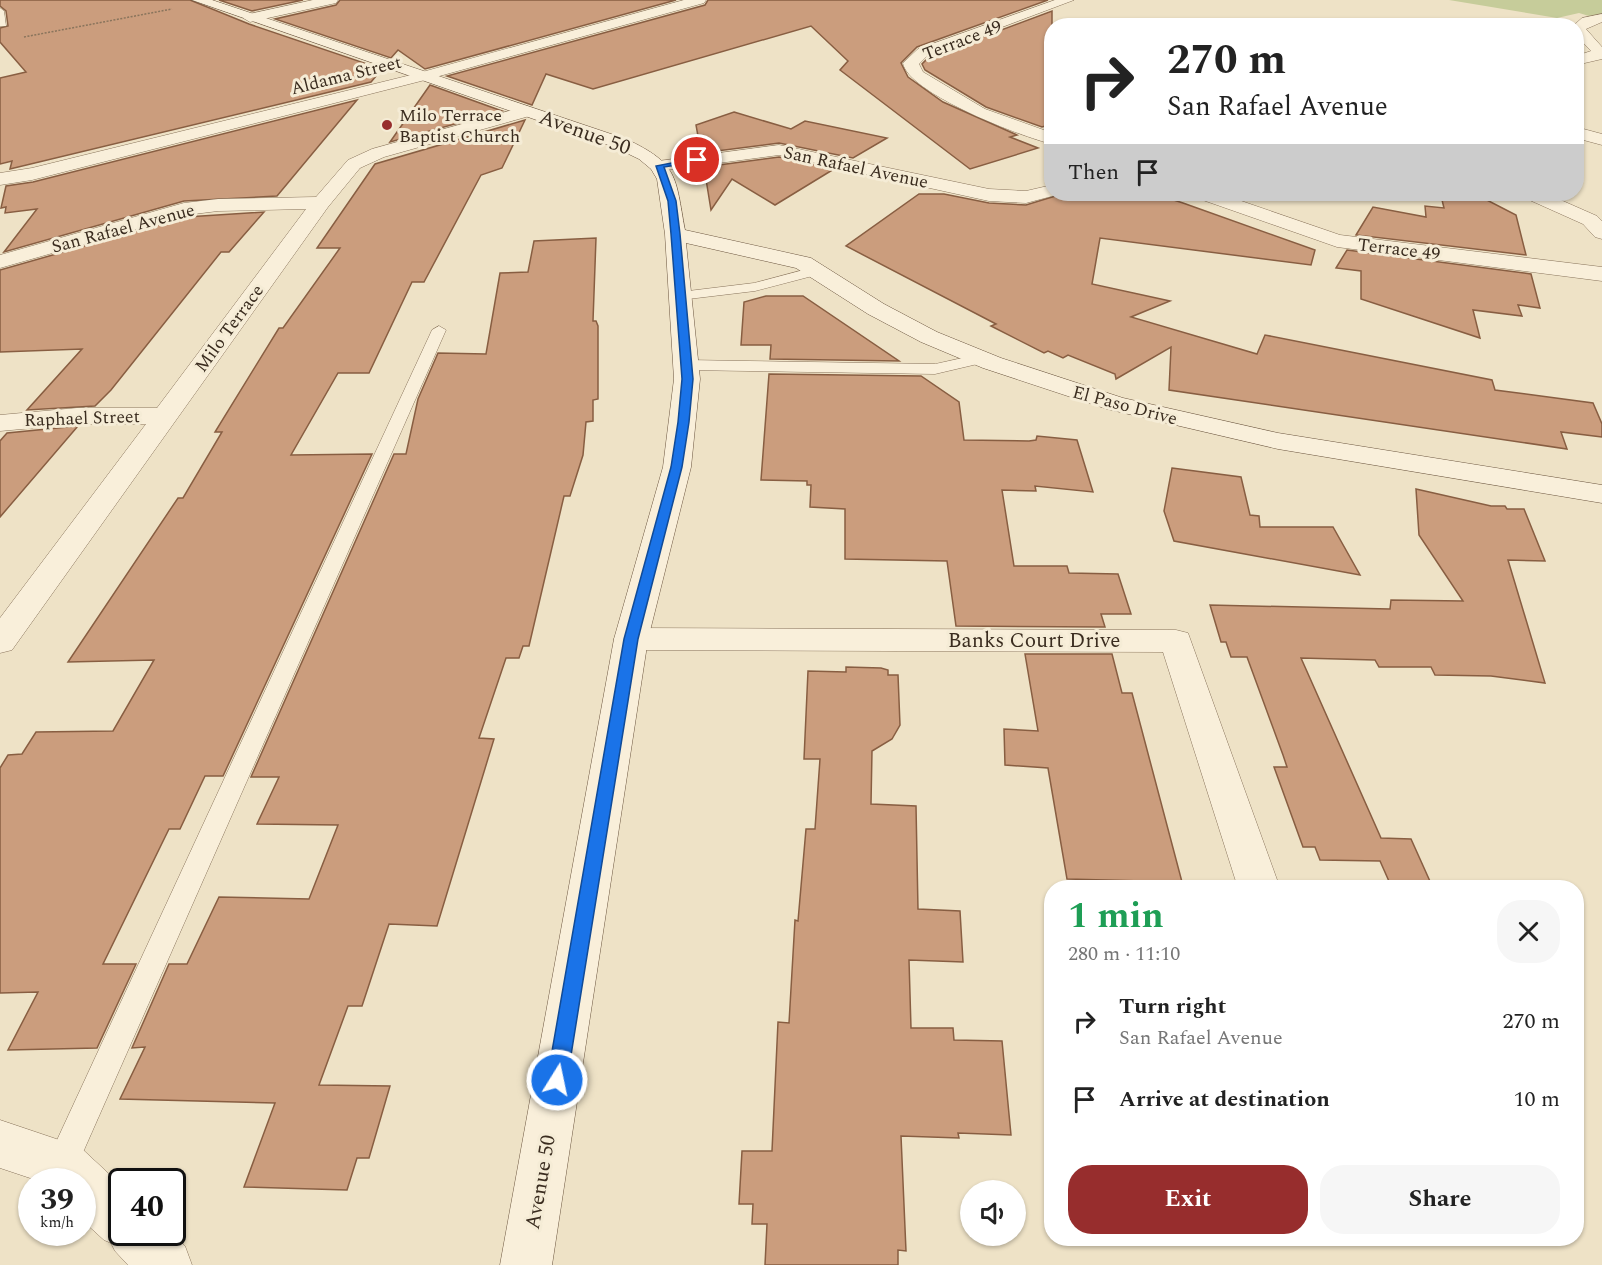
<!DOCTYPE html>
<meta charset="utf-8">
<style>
:root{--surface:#fff;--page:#f6f6f6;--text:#222;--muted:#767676;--accent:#972d2d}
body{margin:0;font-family:Spectral,serif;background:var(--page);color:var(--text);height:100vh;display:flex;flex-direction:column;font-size:22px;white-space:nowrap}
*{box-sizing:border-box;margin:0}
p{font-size:20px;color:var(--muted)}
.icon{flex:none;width:33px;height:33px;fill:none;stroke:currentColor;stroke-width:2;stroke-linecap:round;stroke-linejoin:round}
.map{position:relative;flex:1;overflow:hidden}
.drawer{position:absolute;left:1044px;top:880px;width:540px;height:366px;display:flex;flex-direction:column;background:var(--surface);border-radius:24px;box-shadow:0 2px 4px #0004}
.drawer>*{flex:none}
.hud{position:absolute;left:1044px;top:18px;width:540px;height:183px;border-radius:24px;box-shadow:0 2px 4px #0004;background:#fff;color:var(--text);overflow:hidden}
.buttons{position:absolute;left:960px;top:1180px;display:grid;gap:12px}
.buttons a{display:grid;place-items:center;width:66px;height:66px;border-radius:50%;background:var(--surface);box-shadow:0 2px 4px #0004;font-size:30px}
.speed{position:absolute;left:18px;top:1168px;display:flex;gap:12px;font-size:30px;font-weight:700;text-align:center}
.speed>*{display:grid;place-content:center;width:78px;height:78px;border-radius:50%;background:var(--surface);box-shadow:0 2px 4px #0004;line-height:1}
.speed small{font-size:15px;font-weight:400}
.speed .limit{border:3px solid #111;border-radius:9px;background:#fff;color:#111}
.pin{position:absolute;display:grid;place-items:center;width:51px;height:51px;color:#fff;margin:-26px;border:3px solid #fff;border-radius:50%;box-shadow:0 2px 6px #0007}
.me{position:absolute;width:66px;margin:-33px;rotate:10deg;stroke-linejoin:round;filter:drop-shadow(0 0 4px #0008)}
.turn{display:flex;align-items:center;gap:21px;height:126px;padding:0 24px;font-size:27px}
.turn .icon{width:78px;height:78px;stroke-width:2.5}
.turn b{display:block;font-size:42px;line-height:51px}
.then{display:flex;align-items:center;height:57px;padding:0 24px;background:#0003;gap:12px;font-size:22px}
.round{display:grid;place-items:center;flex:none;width:63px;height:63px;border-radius:24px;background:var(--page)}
.overview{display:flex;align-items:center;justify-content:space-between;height:102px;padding:0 24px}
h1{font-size:36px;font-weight:700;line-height:45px;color:#1e9e55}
.cta{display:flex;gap:12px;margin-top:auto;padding:12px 24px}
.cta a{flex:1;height:69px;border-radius:24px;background:var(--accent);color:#fff;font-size:24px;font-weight:700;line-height:69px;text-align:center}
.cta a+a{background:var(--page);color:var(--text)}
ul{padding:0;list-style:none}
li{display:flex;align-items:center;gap:18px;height:78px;padding:0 24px}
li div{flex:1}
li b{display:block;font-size:22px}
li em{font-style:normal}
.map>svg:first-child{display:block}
.green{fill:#c6cc9a}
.building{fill:#cb9d7d;stroke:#885e42;stroke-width:1.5}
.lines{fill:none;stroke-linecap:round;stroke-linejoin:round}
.lane-casing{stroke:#89745c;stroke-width:1}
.street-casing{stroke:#89745c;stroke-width:1}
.secondary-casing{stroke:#6b553f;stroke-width:1}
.path{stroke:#89745c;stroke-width:1.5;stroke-dasharray:2 1.5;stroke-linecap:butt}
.lane{fill:#f9efda;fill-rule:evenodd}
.street{fill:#f9efda;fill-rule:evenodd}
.secondary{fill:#f9efda;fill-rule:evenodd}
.route{fill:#1a73e8;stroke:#114b97;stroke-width:1.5}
.poi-dot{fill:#972d2d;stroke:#f5ecd6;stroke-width:2}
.labels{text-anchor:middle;stroke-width:6;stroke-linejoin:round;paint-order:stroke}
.far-street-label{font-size:18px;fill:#3a2c1f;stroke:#f5ecd6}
.far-poi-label{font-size:18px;fill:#3a2c1f;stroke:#f5ecd6;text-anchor:start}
.street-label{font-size:21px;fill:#3a2c1f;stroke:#f5ecd6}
</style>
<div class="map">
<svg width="1602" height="1265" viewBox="0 0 1602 1265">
<rect width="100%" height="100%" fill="#eee2c6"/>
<polygon class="green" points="1449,0 1602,0 1602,14 1589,16 1579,13 1557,18"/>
<g class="building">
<polygon points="0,0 190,0 249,24 382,69 371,82 10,169 12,161 0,164 0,78 26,72 0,42 0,28 8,26 6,11 0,6"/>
<polygon points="219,0 303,0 252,11"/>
<polygon points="340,0 676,0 425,69 398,50 391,58 275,19 336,5"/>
<polygon points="708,0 1048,0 917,47 901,63 908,77 943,102 1017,135 1010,137 1038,148 970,169 840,70 848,61 811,26 593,89 546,74 532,105 447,76 705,5"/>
<polygon points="1052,11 1052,124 1042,127 986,107 925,70 922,64 929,57"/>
<polygon points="430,85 502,111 390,142"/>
<polygon points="357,100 277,196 184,201 4,252 37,209 5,213 6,207 1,208 6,186 33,182"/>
<polygon points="734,112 791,129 805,121 887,138 853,158 779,143 701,153 696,125"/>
<polygon points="525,120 502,168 481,175 424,282 412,282 369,373 338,373 291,455 372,454 223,776 205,776 180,829 169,829 103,964 136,964 97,1048 8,1050 38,992 0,993 0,768 8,755 22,754 36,732 113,731 154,660 68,662 178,498 183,498 222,432 215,432 279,328 283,328 340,248 317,248 375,164"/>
<polygon points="779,157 834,169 775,205 732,179 711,210 704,167"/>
<polygon points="919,194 944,194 989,203 1026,205 1062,194 1155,194 1183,203 1315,250 1311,265 1100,238 1092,284 1170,301 1131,317 1257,354 1265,335 1492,380 1495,390 1593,403 1602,424 1602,437 1561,432 1567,449 1169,390 1171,347 1116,379 1115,374 1068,355 1063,358 1048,351 1044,353 991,326 996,324 846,246"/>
<polygon points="1450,195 1483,198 1516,215 1526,255 1356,235 1373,207 1426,217 1425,206 1444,208 1441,196"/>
<polygon points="264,212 229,252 221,252 111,390 95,406 27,410 82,349 0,352 0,270 186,217"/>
<polygon points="596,238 593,321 596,321 598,326 598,399 593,400 593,421 586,422 583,455 570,496 564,496 529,646 523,646 519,658 506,658 479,738 494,739 437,926 389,924 362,1006 348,1006 319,1085 390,1086 369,1158 357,1158 347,1190 244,1187 275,1103 120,1099 145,1047 132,1048 169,964 187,964 219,897 309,899 338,825 257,824 279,777 251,777 394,454 406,454 418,399 438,353 486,354 500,273 528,272 534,241"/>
<polygon points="1347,250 1531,274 1540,308 1518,305 1522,316 1473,310 1480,338 1361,299 1361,271 1336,268"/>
<polygon points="766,296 803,296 899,361 770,359 771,345 741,345 744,302"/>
<polygon points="769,374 921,376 959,402 964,440 1029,441 1036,440 1037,436 1077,440 1093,492 1035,486 1036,491 1002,490 1014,566 1067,566 1069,573 1118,574 1131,614 1101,614 1105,627 956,626 947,561 845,559 845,509 810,507 811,485 807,485 807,481 761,480"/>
<polygon points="78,426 0,517 0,441 7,433"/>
<polygon points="1172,468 1241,477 1250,515 1259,516 1260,527 1333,527 1360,575 1174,541 1164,511"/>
<polygon points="1416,489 1491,506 1505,506 1507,509 1524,509 1545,561 1508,560 1545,683 1491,676 1435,675 1431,667 1379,667 1375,660 1301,658 1381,838 1411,839 1433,888 1392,888 1380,861 1320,860 1315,847 1303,847 1274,767 1287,767 1283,755 1247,657 1231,657 1226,642 1221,642 1210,605 1390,609 1391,600 1463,601 1419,535"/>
<polygon points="1025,654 1112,654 1122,693 1132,693 1182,882 1067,879 1048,768 1005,765 1004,729 1038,731"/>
<polygon points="846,667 881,668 888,670 888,675 898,675 900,725 892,739 872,751 871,804 916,806 918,909 960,911 963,962 909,960 911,1028 953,1028 954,1040 1002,1041 1011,1135 958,1133 959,1138 901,1136 906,1251 898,1250 898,1265 765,1265 767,1224 752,1224 753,1204 739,1204 742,1151 772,1151 778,1022 789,1023 795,920 798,921 806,829 815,829 820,759 804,759 808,671 846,672"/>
</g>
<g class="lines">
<defs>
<g id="lane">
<polygon points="0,8 4,11 6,26 0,26"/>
<polygon points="815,267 822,271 820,274 755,291 680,300 673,296 680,292 754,283"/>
<polygon points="439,326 446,330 73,1175 62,1180 51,1175 46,1164 51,1153 432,330"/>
<polygon points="981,354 989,359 986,362 935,374 686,370 678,365 686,360 935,364"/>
</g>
<g id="street">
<polygon points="313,0 338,0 336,3 250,22 243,18 245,15"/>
<polygon points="684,0 706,0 704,3 425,80 32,180 0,185 0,173 32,168 415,74"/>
<path d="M 1055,0 L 1074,0 L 928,55 L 919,64 L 923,72 L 985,109 L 1052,133 L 1052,144 C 1022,137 908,93 903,63 L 918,49 Z"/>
<polygon points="1602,14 1602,22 1586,29 1602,47 1602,59 1576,65 1576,56 1591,51 1576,35 1576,26 1573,26 1582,18"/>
<polygon points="527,106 535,111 533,115 384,157 360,168 328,207 12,650 0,653 0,618 146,424 77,424 0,431 0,415 77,408 157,408 306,209 218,211 186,215 0,268 0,255 184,203 218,199 316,197 348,160 372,149"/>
<polygon points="1576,127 1602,134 1602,145 1576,138"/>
<polygon points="779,145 989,189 1026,191 1052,185 1052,194 1060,194 1026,203 989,201 779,155 659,171 650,166 659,161"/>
<polygon points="1194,194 1221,194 1340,235 1602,267 1602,281 1337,247 1197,198"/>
<polygon points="1522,194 1547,194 1597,216 1602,221 1602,239 1595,237 1583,224 1525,198"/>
<polygon points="631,628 1176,630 1188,633 1280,888 1238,888 1163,652 631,650 619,647 614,639 619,631"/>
<polygon points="0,1120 80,1147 122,1186 122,1233 171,1233 185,1246 192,1265 128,1265 115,1251 111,1243 104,1240 82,1220 82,1182 42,1182 0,1168"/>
</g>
<path id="secondary" d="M 192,0 L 212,0 L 626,139 C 679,164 675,176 685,230 L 811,258 L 884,304 L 937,332 L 1001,358 L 1123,398 L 1278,433 L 1602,485 L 1602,503 L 1278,449 L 1107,409 L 983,368 L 921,342 L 868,314 L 796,268 L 686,243 L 700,379 L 691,467 L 648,639 L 552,1265 L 500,1265 L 614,639 L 663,467 L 674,379 L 665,234 L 657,179 L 651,169 L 639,159 L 614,147 Z"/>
</defs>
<use href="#lane" class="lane-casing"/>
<use href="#street" class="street-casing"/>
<use href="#secondary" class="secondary-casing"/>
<polyline class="path" points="24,37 172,9"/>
<use href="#lane" class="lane"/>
<use href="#street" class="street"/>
<use href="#secondary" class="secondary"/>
</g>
<polygon class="route" points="697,158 700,161 664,167 676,201 680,234 693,379 689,422 682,467 638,639 567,1080 564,1086 557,1089 550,1086 547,1080 624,639 671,467 678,422 682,379 671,234 668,201 656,166"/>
<circle class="poi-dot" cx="387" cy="125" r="6"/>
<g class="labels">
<g class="far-street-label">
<text transform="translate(962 40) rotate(-21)" y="6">Terrace 49</text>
<text transform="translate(346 75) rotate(-14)" y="6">Aldama Street</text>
<text transform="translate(856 167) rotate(12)" y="6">San Rafael Avenue</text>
<text transform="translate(123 228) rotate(-15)" y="6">San Rafael Avenue</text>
<text transform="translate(1399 249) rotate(7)" y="6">Terrace 49</text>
<text transform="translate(229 328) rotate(-54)" y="6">Milo Terrace</text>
<text transform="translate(1125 405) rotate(15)" y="6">El Paso Drive</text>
<text transform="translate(82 418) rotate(-2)" y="6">Raphael Street</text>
</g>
<g class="far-poi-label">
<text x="399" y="121">Milo Terrace<tspan x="399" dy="21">Baptist Church</tspan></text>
</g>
<g class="street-label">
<text transform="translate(585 132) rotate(20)" y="7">Avenue 50</text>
<text x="1034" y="647">Banks Court Drive</text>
<text transform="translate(540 1182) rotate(-80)" y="7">Avenue 50</text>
</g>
</g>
</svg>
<div class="buttons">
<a><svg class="icon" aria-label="sound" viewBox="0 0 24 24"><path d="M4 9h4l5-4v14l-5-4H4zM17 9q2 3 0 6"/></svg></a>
</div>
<div class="speed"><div>39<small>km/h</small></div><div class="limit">40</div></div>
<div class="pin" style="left:697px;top:160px;background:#d93025"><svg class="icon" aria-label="arrive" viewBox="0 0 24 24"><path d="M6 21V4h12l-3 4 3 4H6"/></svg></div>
<svg class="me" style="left:557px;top:1080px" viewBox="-20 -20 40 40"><circle r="17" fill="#1a73e8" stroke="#fff" stroke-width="3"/><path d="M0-11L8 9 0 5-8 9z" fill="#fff"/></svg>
<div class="hud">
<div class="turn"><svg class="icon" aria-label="right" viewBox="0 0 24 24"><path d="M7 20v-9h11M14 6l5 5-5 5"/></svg><div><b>270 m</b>San Rafael Avenue</div></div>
<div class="then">Then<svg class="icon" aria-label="arrive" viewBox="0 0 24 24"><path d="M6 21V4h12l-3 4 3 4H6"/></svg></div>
</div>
<section class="drawer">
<div class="overview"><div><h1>1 min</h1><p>280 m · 11:10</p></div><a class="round"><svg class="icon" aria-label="close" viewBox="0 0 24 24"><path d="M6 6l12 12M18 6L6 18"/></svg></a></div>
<ul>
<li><svg class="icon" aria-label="right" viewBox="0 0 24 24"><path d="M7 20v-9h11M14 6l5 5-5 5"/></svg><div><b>Turn right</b><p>San Rafael Avenue</p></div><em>270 m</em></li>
<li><svg class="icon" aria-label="arrive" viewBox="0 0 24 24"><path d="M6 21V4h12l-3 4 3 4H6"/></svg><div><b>Arrive at destination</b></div><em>10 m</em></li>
</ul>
<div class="cta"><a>Exit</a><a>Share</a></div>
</section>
</div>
